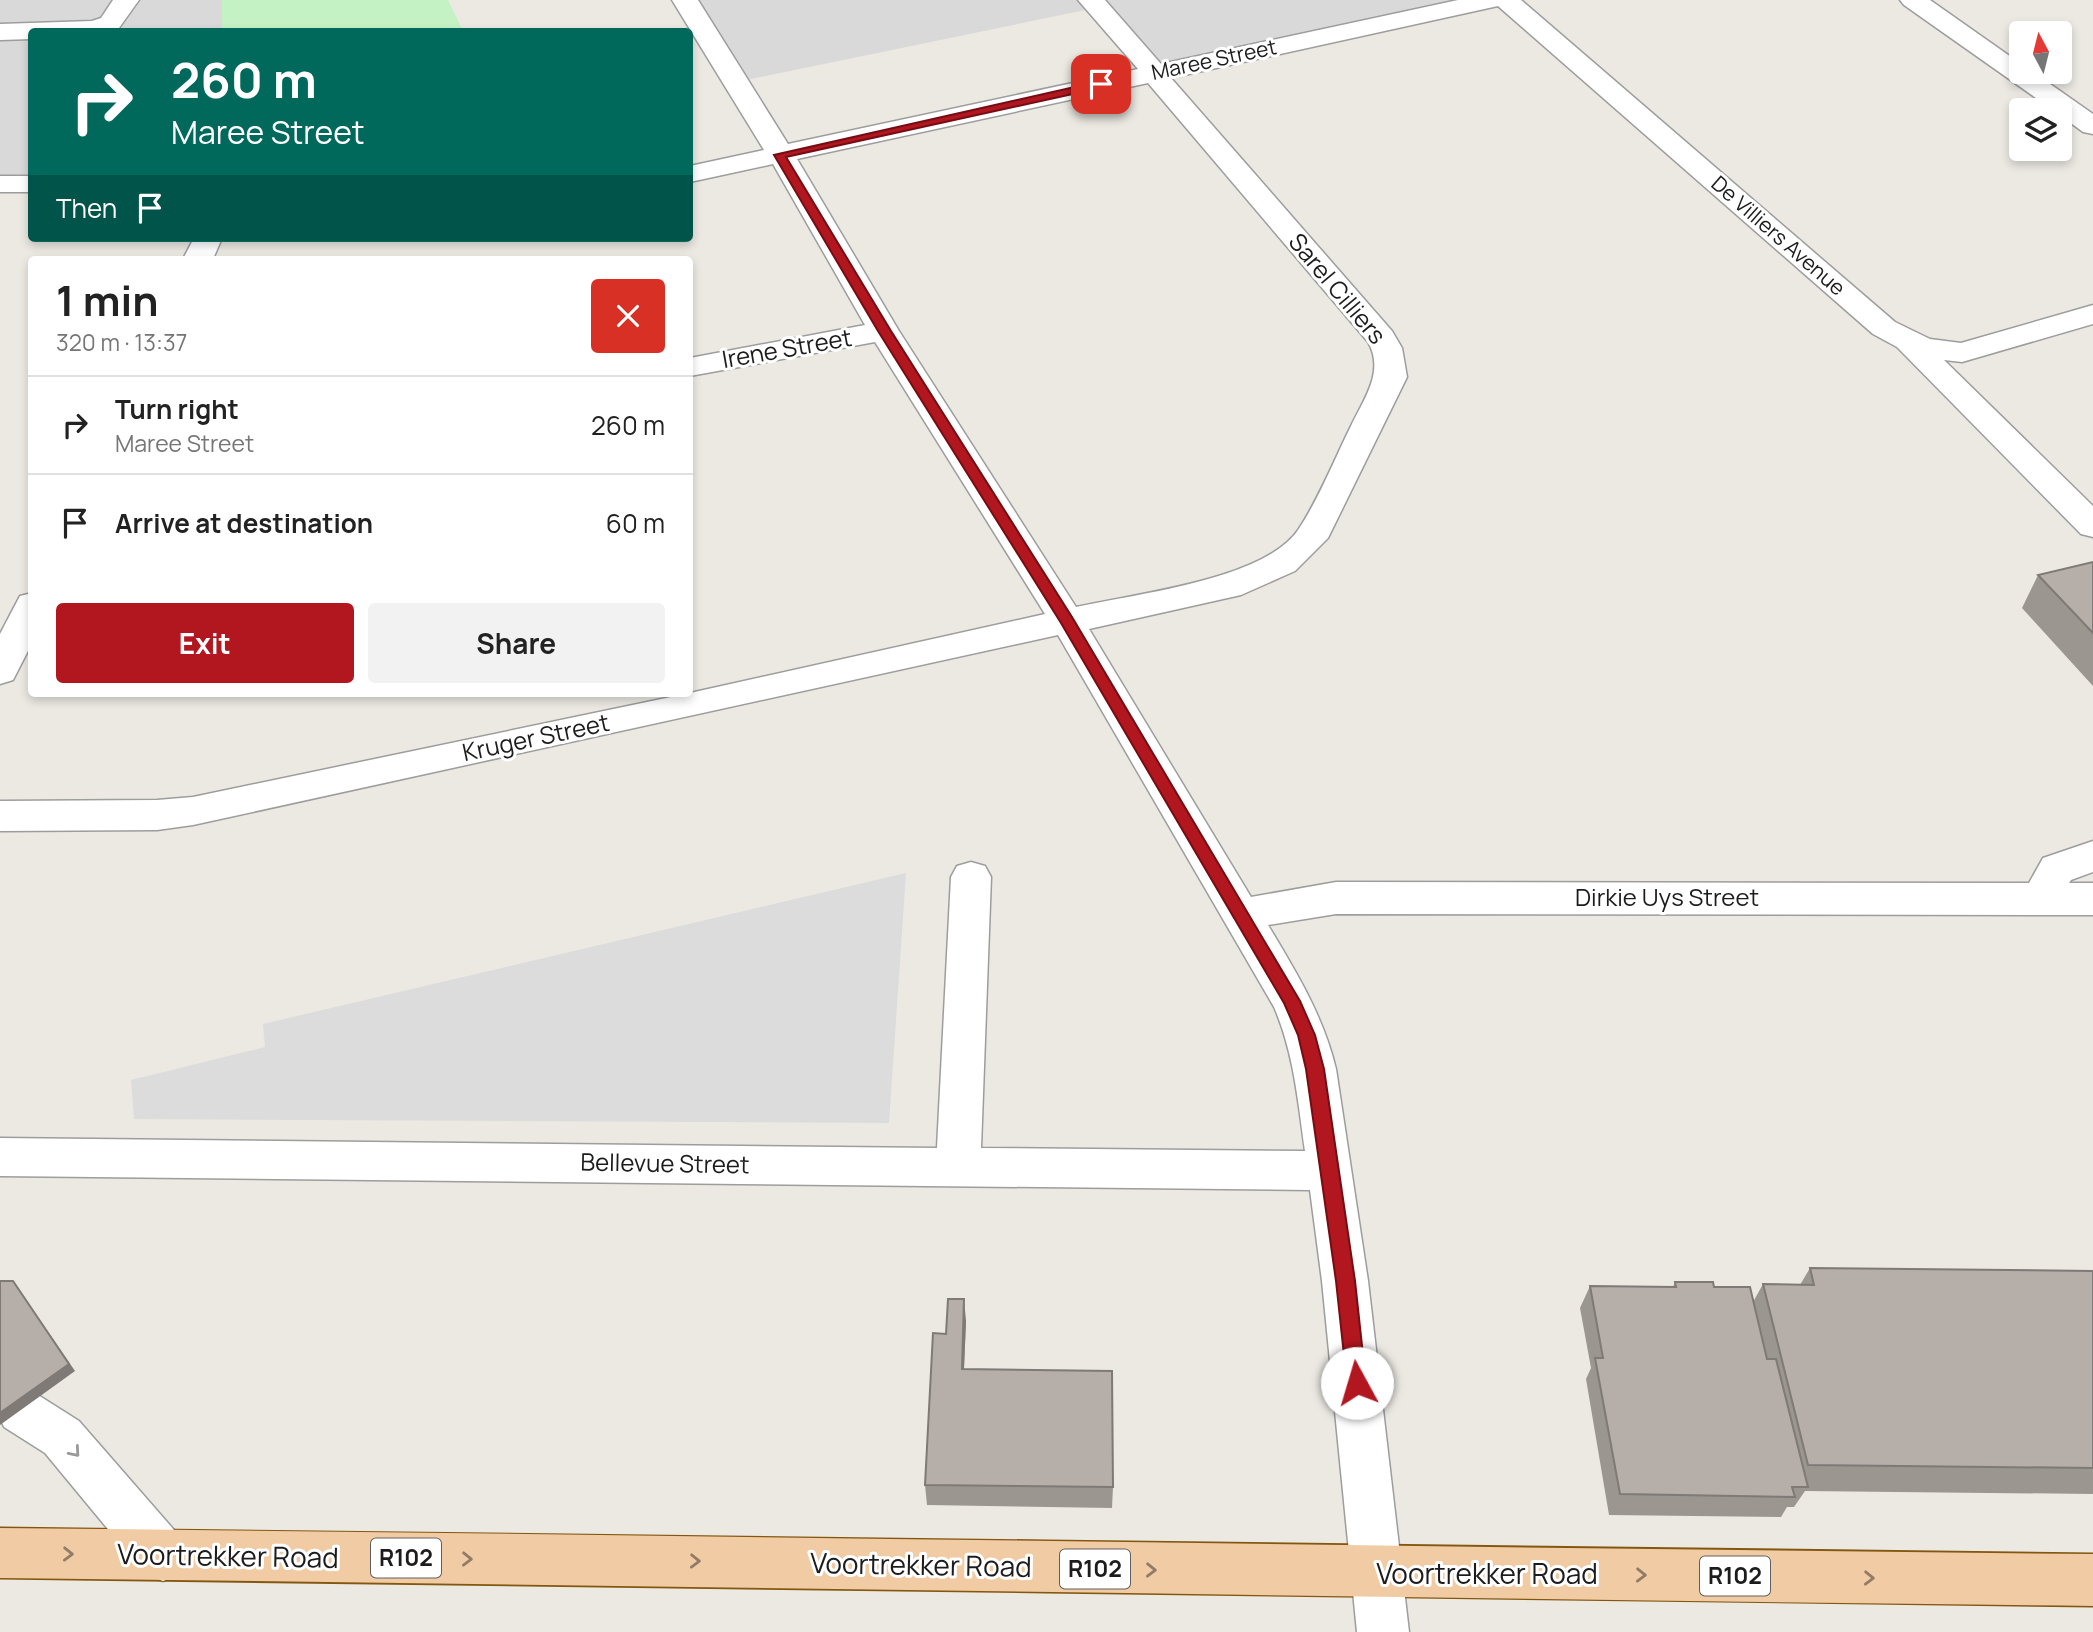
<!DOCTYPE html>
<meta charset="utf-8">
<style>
:root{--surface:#fff;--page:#f2f2f2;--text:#222;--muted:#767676;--line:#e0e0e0;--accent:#b2161f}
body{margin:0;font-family:Manrope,sans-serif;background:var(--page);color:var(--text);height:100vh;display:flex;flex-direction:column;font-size:26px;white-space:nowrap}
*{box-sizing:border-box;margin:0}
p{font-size:23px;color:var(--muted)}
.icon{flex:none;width:38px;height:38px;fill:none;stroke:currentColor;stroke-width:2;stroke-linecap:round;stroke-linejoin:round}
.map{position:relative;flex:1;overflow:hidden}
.drawer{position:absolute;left:28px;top:256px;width:665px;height:441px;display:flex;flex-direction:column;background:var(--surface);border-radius:7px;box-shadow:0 4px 10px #0003}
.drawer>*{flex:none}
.top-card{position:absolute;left:28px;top:28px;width:665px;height:214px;border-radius:7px;box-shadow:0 4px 10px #0003;background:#00695c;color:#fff;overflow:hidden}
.needle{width:46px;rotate:353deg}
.controls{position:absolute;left:2009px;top:21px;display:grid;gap:14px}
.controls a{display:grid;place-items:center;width:63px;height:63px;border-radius:7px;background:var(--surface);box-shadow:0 4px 10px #0003;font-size:35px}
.pin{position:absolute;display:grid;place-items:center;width:60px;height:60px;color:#fff;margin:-30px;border-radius:14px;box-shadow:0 4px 10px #0006}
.me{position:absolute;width:77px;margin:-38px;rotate:354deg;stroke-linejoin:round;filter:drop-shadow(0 0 5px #0008)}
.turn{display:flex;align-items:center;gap:24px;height:147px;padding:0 28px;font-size:32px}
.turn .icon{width:91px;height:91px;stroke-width:2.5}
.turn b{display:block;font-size:49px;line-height:60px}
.then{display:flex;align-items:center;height:66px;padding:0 28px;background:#0003;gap:14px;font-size:26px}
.round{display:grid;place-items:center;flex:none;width:74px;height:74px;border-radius:7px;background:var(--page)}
.summary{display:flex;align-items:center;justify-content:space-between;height:119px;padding:0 28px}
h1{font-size:42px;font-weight:700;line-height:52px}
.cta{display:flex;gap:14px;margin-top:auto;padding:14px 28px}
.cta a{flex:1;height:80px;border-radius:7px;background:var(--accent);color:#fff;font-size:28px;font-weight:700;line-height:80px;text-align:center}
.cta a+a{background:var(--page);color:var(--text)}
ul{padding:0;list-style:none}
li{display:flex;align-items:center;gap:21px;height:98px;padding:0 28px;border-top:2px solid var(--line)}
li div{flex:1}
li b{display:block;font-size:26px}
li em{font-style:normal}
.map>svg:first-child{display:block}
.residential{fill:#dad9d9}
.park{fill:#c4f2c5}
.parking{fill:#dcdcdc}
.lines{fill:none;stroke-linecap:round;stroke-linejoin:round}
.minor-casing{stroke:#9d9d9d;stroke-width:3}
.major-casing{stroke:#845710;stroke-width:3}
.minor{fill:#fff;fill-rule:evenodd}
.major{fill:#f1cba4;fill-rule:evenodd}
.wall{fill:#9c9691}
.shaded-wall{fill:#7f7a76}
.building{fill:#b5aea9;stroke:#7f7a76;stroke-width:2}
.oneway{stroke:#999}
.oneway2{stroke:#917c67}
.route{fill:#b2161f;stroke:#740e14;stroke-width:2}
.labels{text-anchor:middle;stroke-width:6;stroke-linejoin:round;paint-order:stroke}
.far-street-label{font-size:21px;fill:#1c1c1c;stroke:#fff}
.shield{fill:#fff;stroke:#606060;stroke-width:2}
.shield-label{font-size:23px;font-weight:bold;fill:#1c1c1c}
.street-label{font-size:24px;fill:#1c1c1c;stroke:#fff}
.near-street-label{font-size:28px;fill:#1c1c1c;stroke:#fff}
</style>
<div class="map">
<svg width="2093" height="1632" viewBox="0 0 2093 1632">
<rect width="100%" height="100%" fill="#ece9e3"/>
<g class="residential">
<polygon points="0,0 222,0 222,31 32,32 31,188 0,187"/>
<polygon points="691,0 1481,0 1151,72 1095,8 741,81"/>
</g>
<polygon class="park" points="222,0 448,0 463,31 222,31"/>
<polygon class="parking" points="906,873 889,1123 134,1119 131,1080 265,1047 263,1024"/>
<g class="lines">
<defs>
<g id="minor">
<polygon points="113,0 139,0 119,28 112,32 32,32 32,39 0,40 0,24 92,21 101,18"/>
<path d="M 672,0 L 698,0 L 788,144 L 1138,69 L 1078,0 L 1105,0 L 1161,64 L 1458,0 L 1521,0 L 1895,322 L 1930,339 L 1961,343 L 2093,305 L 2093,324 L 1962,362 L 1944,360 L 2093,506 L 2093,537 L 2081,534 L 1897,347 L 1873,334 L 1498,6 L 1171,78 L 1392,331 L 1402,348 L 1407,377 L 1328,538 L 1295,571 L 1241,595 L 1089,629 L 1251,897 L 1336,882 L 2029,883 L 2043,858 L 2093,841 L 2093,872 L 2071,880 L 2069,883 L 2093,883 L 2093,915 L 1336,914 L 1268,925 C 1296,972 1323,1015 1336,1069 L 1368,1281 L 1409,1632 L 1357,1632 L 1322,1281 L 1310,1190 L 0,1176 L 0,1138 L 937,1148 L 951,877 L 957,866 L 971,862 L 985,866 L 991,877 L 981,1148 L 1305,1151 C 1298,1102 1294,1053 1274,1007 L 1058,635 L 193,825 L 157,830 L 0,831 L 0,801 L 157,800 L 193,797 L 690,693 L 1045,614 L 875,342 L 690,376 L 690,358 L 865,325 L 773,164 L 690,182 L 690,166 L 764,150 ZM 1148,83 L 1368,342 C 1385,371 1364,399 1351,426 C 1335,458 1318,501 1298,530 C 1264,580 1134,594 1076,607 L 899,331 L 797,159 Z"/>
<polygon points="1900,0 1930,0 2021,64 2021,72 2033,72 2093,114 2093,134 2083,132 2060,115 2060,110 2053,110 1904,5"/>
<rect x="0" y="176" width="32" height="16"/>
<polygon points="194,238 222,238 213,259 183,259"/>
<polygon points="32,593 32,643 13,680 0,684 0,634 20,596"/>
<polygon points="21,1388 38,1395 79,1421 181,1538 188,1556 181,1574 163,1581 145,1574 45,1453 4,1427 0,1418 0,1404 4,1395"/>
</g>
<path id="major" d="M 0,1528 C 698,1535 1395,1547 2093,1554 L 2093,1606 C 1395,1598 698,1586 0,1578 Z"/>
</defs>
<use href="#minor" class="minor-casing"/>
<use href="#major" class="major-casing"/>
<use href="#minor" class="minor"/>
<use href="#major" class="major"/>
</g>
<g class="wall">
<polygon points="2093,562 2093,686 2022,608 2038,575"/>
<polygon points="1810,1268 2093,1271 2093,1494 1805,1491 1794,1507 1787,1507 1781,1517 1609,1515 1586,1379 1591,1368 1580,1308 1590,1286 1673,1287 1675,1282 1714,1287 1753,1302 1763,1284 1800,1285"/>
<polygon points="966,1321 964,1369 1113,1487 1112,1508 927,1505 925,1485 946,1334"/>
</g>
<g class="shaded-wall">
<polygon points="13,1281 75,1371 0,1425 0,1413"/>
<polygon points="964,1299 966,1321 963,1391 962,1369"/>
</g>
<g class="building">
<polygon points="2093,562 2093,633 2038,575"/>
<polygon points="1810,1268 2093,1271 2093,1468 1808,1465 1763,1284 1814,1285"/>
<polygon points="0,1281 13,1281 69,1364 0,1413"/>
<polygon points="1675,1282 1713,1282 1714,1287 1750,1287 1767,1359 1776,1359 1808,1487 1792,1487 1795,1497 1620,1494 1595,1358 1603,1358 1590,1286 1676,1287"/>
<polygon points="948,1299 964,1299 962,1369 1112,1371 1113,1487 925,1485 933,1333 946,1334"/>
</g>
<defs><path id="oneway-chevron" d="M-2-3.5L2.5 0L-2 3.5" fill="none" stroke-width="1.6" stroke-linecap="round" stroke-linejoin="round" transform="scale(1.75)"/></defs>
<use class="oneway" href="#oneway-chevron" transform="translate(75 1452) rotate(49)"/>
<g class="oneway2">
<use href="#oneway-chevron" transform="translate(68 1554) rotate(1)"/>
<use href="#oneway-chevron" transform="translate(467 1559) rotate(1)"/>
<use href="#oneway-chevron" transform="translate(695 1561) rotate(1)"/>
<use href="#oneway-chevron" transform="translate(1151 1570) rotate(1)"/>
<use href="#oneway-chevron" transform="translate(1641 1575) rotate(1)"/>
<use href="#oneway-chevron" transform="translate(1869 1578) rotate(1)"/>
</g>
<polygon class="route" points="1101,81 1105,82 1105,87 786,157 891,331 1072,617 1300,1001 1315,1035 1324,1069 1355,1281 1366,1383 1364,1390 1357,1393 1350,1390 1347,1383 1336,1281 1306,1069 1298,1035 1284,1003 1061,623 878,331 774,155"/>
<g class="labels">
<g class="far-street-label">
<text transform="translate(1214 60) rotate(-12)" y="7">Maree Street</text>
<text transform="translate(1778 236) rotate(41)" y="7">De Villiers Avenue</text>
</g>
<g class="shield">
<rect x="371" y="1538.5" width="70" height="39" rx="5"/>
<rect x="1060" y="1549.5" width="70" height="39" rx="5"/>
<rect x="1700" y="1556.5" width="70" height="39" rx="5"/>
</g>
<g class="shield-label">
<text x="406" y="1566">R102</text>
<text x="1095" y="1577">R102</text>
<text x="1735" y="1584">R102</text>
</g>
<g class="street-label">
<text transform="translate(1337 289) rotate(50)" y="8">Sarel Cilliers</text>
<text transform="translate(787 349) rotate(-10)" y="8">Irene Street</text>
<text transform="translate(536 738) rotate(-12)" y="8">Kruger Street</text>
<text x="1667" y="906">Dirkie Uys Street</text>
<text transform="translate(665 1164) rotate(1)" y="8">Bellevue Street</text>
</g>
<g class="near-street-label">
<text transform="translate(228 1556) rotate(1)" y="10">Voortrekker Road</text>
<text transform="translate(921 1565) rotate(1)" y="10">Voortrekker Road</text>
<text x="1487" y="1584">Voortrekker Road</text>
</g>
</g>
</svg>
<div class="controls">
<a><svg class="needle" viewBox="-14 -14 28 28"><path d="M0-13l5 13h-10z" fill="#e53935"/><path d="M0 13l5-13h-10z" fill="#767676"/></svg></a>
<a><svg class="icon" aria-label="layers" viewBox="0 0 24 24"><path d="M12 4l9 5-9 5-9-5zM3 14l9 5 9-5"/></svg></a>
</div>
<div class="pin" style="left:1101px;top:84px;background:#d93025"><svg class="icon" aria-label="arrive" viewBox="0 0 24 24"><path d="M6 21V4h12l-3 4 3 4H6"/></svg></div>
<svg class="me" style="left:1357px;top:1383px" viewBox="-20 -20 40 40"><circle r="19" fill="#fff"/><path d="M0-13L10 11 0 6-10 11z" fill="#b2161f"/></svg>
<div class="top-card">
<div class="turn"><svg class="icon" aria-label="right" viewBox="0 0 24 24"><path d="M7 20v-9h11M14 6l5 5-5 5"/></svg><div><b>260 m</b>Maree Street</div></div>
<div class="then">Then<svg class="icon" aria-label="arrive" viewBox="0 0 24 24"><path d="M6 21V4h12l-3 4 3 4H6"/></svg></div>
</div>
<section class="drawer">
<div class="summary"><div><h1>1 min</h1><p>320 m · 13:37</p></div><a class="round" style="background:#d93025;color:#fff"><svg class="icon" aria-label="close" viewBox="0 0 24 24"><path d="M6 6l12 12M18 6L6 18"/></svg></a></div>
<ul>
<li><svg class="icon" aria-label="right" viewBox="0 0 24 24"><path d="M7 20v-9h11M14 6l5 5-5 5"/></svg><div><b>Turn right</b><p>Maree Street</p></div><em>260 m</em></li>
<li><svg class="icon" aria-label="arrive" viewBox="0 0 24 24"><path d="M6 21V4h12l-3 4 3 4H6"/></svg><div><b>Arrive at destination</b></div><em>60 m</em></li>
</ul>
<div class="cta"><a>Exit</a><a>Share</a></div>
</section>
</div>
